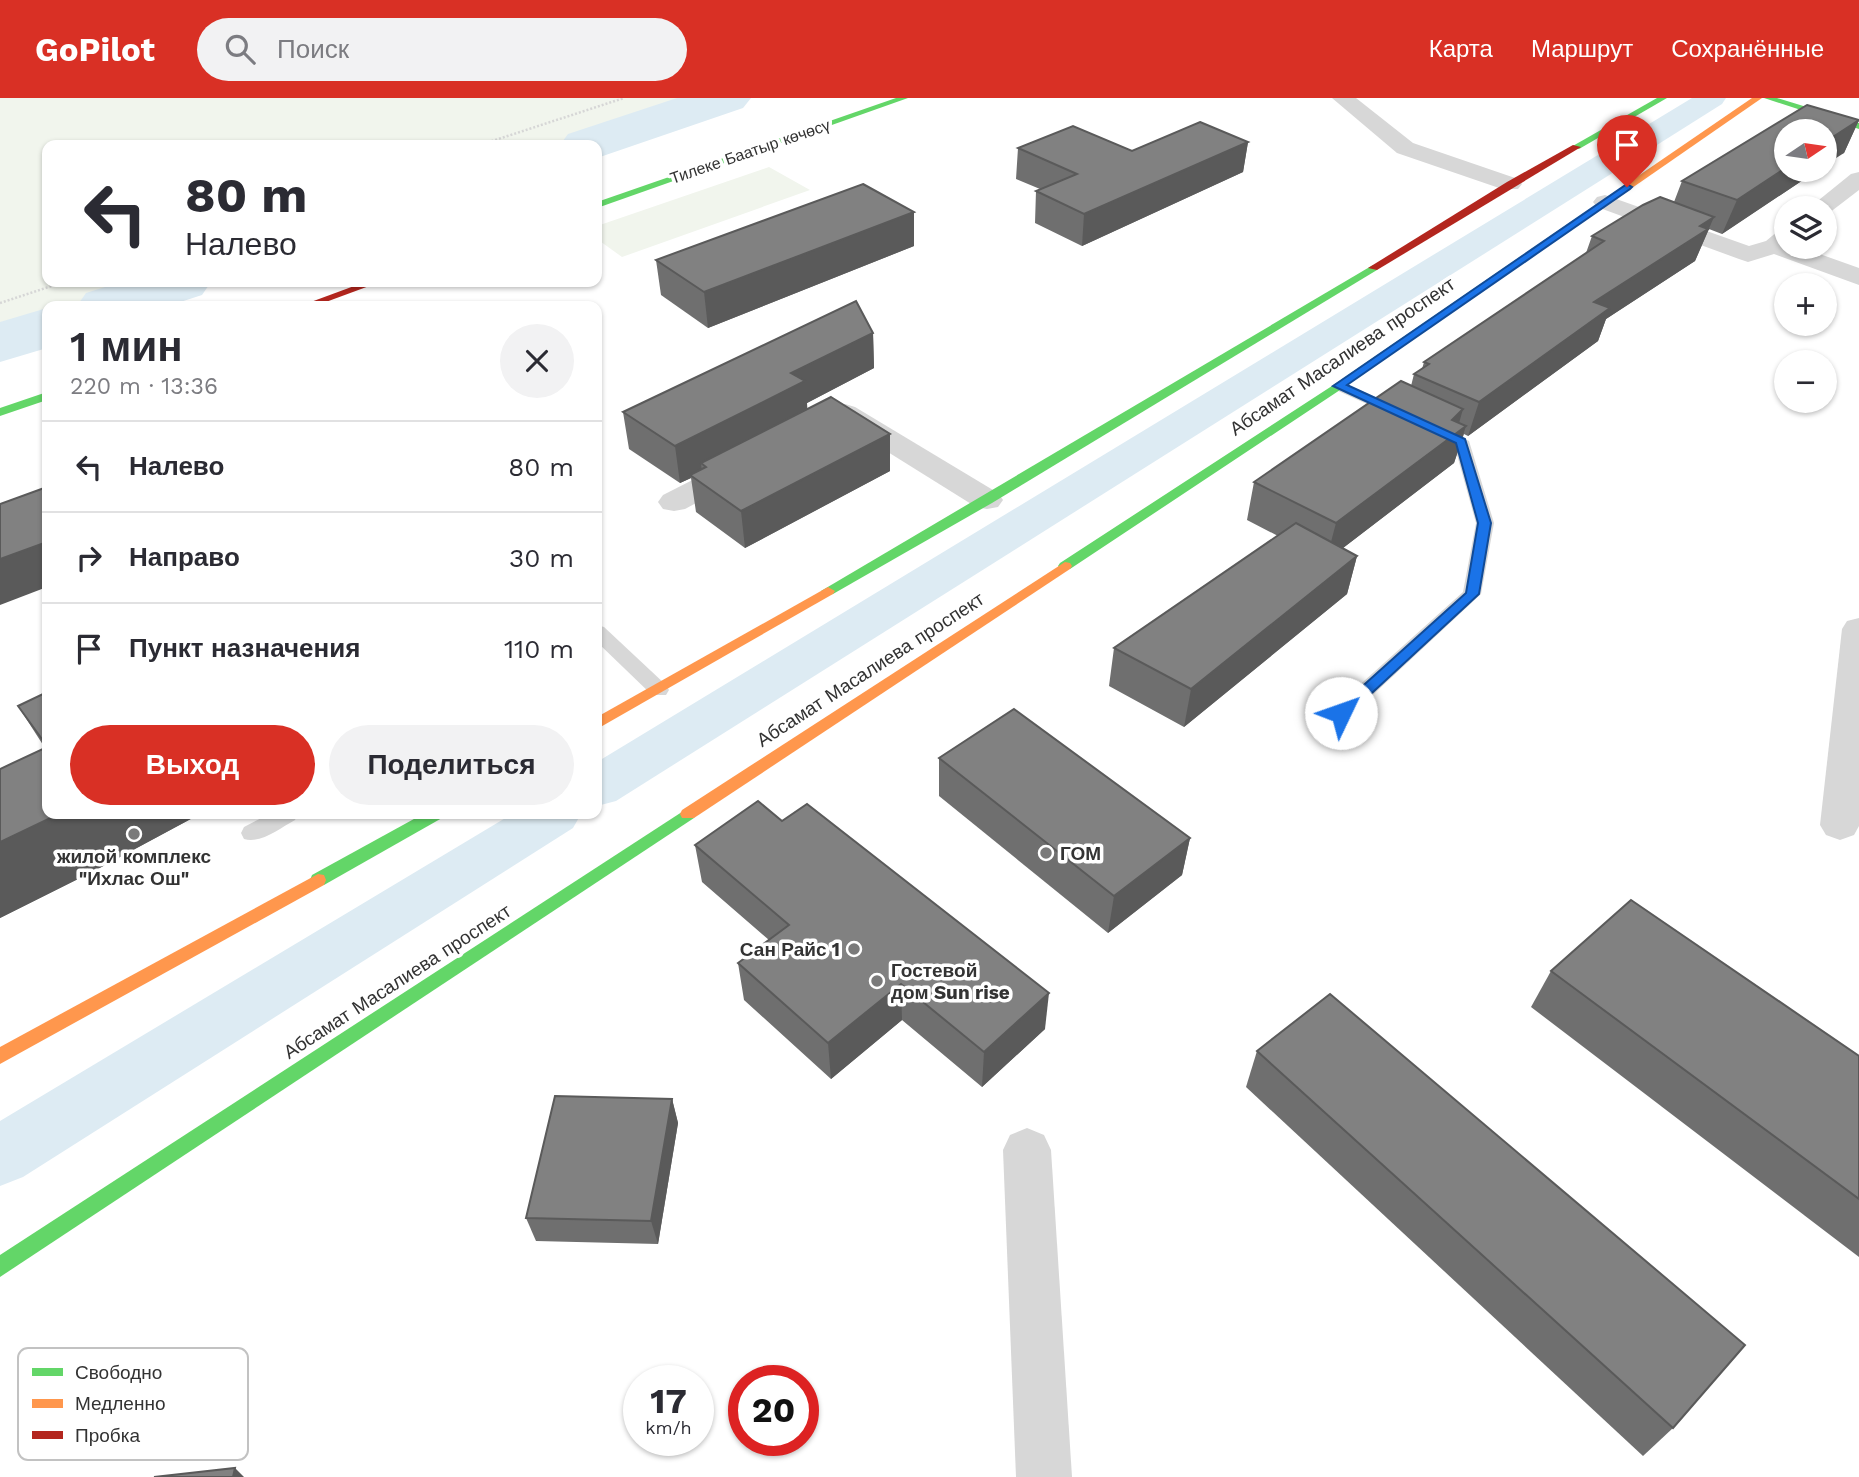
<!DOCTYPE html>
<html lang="ru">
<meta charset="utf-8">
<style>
:root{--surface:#fff;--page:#f2f2f3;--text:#2b2b33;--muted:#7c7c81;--line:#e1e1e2;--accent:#d93025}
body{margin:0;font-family:"Work Sans",sans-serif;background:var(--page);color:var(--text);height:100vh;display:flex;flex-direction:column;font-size:26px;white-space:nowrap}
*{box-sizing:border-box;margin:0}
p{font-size:23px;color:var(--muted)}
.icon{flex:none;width:38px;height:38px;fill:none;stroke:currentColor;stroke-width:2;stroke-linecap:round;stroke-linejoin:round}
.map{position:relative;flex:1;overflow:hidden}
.drawer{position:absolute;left:42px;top:203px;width:560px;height:518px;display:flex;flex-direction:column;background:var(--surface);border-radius:14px;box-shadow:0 2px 5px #0004}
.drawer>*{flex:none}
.top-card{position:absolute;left:42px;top:42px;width:560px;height:147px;border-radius:14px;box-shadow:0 2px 5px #0004;background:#fff;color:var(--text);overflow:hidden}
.needle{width:46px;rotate:77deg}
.fabs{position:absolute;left:1774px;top:21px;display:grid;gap:14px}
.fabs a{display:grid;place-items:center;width:63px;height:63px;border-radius:50%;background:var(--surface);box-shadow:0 2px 5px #0004;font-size:35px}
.speed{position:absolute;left:623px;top:1267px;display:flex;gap:14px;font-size:35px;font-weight:700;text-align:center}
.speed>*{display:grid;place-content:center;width:91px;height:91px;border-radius:50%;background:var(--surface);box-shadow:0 2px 5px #0004;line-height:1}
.speed small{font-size:18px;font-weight:400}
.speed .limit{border:10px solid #d22;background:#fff;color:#111}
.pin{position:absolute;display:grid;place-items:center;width:60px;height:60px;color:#fff;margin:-72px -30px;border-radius:50% 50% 50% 0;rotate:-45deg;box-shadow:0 0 7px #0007}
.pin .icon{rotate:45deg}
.me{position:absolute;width:77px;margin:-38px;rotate:48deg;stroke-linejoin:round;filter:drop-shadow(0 0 5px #0008)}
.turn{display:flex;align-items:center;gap:24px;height:147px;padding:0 28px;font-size:32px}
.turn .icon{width:91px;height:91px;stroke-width:2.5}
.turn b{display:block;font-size:49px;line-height:60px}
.round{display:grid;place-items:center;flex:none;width:74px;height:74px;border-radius:37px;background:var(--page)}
.headline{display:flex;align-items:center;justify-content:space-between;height:119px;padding:0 28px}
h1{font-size:42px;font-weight:600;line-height:52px}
.cta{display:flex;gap:14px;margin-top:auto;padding:14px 28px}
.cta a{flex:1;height:80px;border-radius:42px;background:var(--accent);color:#fff;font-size:28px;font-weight:600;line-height:80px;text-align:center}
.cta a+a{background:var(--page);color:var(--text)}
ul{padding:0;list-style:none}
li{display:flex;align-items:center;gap:21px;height:91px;padding:0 28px;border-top:2px solid var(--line)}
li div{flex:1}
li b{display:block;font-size:26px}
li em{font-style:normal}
header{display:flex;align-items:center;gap:42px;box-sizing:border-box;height:98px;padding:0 35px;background:var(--accent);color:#fff}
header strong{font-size:33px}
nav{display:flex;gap:38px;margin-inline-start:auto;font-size:24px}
.search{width:490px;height:63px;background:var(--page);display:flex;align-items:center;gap:18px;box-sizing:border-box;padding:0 24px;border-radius:38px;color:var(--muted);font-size:26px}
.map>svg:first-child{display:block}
.green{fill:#f1f5ed}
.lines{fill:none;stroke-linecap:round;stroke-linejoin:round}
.canal{fill:#ddebf3;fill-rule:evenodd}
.river{fill:#ddebf3;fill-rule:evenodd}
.path{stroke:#d6d6d6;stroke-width:2.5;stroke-dasharray:2 2;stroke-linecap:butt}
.lane{fill:#d7d7d7;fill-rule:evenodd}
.street{fill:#d7d7d7;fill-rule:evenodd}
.fast{fill:#63d668;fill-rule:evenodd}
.slow{fill:#ff974d;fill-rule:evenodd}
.jam{fill:#b3261e;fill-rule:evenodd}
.wall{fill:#6f6f6f}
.shaded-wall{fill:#5a5a5a}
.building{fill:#818181;stroke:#5a5a5a;stroke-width:2}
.route{fill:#1a73e8;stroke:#114b97;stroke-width:2}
.poi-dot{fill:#7a7a7a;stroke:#fff;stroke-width:2.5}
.labels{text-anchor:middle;stroke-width:7;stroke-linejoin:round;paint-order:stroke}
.far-street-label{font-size:16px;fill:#333;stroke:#fff}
.street-label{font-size:19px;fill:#333;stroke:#fff}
.poi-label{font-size:19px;font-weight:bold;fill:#333;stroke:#fff;text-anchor:start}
.key{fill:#fff;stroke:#c2c2c2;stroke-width:2}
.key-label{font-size:19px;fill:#333}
</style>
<header>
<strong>GoPilot</strong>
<div class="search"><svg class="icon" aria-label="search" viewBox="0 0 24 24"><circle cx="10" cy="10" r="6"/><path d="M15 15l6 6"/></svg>Поиск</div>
<nav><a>Карта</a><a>Маршрут</a><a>Сохранённые</a></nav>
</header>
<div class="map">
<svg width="1859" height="1379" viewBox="0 0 1859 1379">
<rect width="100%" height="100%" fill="#fff"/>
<g class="green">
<polygon points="0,0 707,0 564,47 47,47 47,184 152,184 79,208 47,208 47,219 0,234"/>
<polygon points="769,69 810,92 622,159 597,141 597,128"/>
</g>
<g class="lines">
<g class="canal">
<polygon points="1692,0 1726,0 1722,6 616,703 597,708 597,664"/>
<polygon points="512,716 581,716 573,730 23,1079 0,1088 0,1023"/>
</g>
<g class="river">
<polygon points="677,0 751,0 743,10 597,60 597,47 560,47 568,36"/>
<polygon points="121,184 211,184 202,197 168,208 77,208 86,195"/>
<polygon points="47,210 47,250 0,264 0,224"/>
</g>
<g class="path">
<polyline points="480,47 624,0"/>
<polyline points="0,205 64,184"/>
</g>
<g class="lane">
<polygon points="1339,283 1403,311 1405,314 1397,319 1391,317 1334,291 1331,288"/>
<polygon points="1436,327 1469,343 1494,425 1481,496 1348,620 1334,620 1331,615 1334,610 1463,494 1476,425 1454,346 1428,332"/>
<polygon points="597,527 604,529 666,587 669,592 666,597 652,597 597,544"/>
<path d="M 269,716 L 298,716 L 295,722 C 280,730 261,746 244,741 L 241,735 L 244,729 Z"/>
</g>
<g class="street">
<polygon points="1332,0 1356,0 1413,45 1518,81 1522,86 1518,91 1502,91 1397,55"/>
<polygon points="1859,74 1859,92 1829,115 1825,116 1825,110 1809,110 1851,76"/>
<polygon points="1605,97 1749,148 1766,143 1778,133 1787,131 1787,149 1800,149 1859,170 1859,187 1774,156 1748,164 1739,161 1597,109 1593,104 1597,99"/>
<polygon points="845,306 855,309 998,395 1003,402 998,409 987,411 976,409 835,321 830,315 835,309"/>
<polygon points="739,361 750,364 754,370 750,376 685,411 674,413 663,411 658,404 663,397 728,364"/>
<polygon points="1859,520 1859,728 1854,737 1840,742 1826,737 1820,727 1842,531 1847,523"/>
<polygon points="1027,1030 1044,1037 1051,1052 1072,1379 1016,1379 1003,1052 1010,1037"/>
</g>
<g class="fast">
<polygon points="896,0 908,0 597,110 597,104"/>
<polygon points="1657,0 1667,0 1579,51 1571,49"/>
<polygon points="1764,0 1777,0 1859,25 1859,31"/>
<polygon points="1587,113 1595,115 1343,290 1070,471 1060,471 1058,468 1060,465 1335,286"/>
<polygon points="1373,167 1378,170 1377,172 992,405 833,496 828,497 821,493"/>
<polygon points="47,294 47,302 0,318 0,310"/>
<polygon points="688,710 694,712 696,716 694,720 0,1179 0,1157"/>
<polygon points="423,716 444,716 442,720 324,787 312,787 310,782 312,777"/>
</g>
<g class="slow">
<polygon points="1752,0 1762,0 1593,117 1587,117 1587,113"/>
<polygon points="1065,464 1070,465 1072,468 1070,471 694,720 682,720 680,716 682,712"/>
<polygon points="828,489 835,493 833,496 597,631 597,619"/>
<polygon points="318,776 324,777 326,782 324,787 0,966 0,949"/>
</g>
<g class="jam">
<polygon points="1573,47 1581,49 1377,172 1368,170 1507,84"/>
<polygon points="365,184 380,184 315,208 300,208"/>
</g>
</g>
<g class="wall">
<polygon points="1859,22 1844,55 1787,72 1818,72 1722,136 1709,131 1695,163 1606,221 1598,243 1468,338 1464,336 1454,365 1343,450 1357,458 1347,496 1184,629 1109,588 1114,550 1278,438 1247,422 1254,384 1411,288 1414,276 1422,271 1424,264 1586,155 1592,138 1674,104 1682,83"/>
<polygon points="1248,44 1243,74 1082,148 1035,125 1036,93 1040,91 1016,81 1018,50 1132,53"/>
<polygon points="914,148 708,230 661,197 656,162"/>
<polygon points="873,235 874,270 807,305 807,311 890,373 745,450 696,414 691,380 680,385 629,351 623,314"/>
<polygon points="47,594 47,716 200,716 94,773 0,820 0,671 45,650 18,608"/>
<polygon points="939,660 1190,740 1182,777 1108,835 939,698"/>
<polygon points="695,747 1045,931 982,989 902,922 831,981 744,902 738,865 769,842 702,784"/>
<polygon points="1551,873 1859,958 1859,1159 1531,909"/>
<polygon points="1257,953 1673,1330 1643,1358 1246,989"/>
<polygon points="672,1001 678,1025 658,1146 536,1143 526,1120"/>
</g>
<g class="shaded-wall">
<polygon points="1859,22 1844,55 1825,67 1825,44"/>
<polygon points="1248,44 1243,74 1082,148 1084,116"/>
<polygon points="1787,69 1787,72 1818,72 1722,136 1737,102"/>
<polygon points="914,114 914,148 708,230 704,194"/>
<polygon points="1714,119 1695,163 1606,221 1598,243 1468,338 1479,304 1594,204"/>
<polygon points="873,235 874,270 807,305 808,320 706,369 701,365 702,374 690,377 691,380 680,385 675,348 791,275"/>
<polygon points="1463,311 1456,336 1466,328 1454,365 1326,463 1336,425"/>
<polygon points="890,336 890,373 745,450 741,413"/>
<polygon points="47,444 47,489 0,507 0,461"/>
<polygon points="1357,458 1347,496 1184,629 1191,591"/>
<polygon points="59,716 200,716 94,773 0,820 0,744"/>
<polygon points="1190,740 1182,777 1108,835 1114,798"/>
<polygon points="901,886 902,922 831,981 828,945"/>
<polygon points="1049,895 1045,931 982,989 984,954"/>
<polygon points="672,1001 678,1025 658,1146 651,1123"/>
<polygon points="235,1370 244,1379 233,1379"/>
</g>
<g class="building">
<polygon points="1807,7 1859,22 1825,44 1825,33 1787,33 1787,69 1737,102 1682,83"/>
<polygon points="1200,24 1248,44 1084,116 1036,93 1077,76 1018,50 1073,28 1132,53"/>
<polygon points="863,86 914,114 704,194 656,162"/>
<polygon points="1660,99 1714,119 1700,128 1708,131 1594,204 1610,210 1479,304 1414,276 1429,266 1424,264 1604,143 1592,138 1643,107"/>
<polygon points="856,203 873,235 791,275 805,283 675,348 623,314"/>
<polygon points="1401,283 1463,311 1452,322 1466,328 1336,425 1254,384"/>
<polygon points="831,299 890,336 741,413 690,377 706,369 701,365"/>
<polygon points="47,389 47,444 0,461 0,406"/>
<polygon points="1296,425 1357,458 1191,591 1114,550"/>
<polygon points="47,594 47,648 18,608"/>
<polygon points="1014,611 1190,740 1114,798 939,660"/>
<polygon points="47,649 47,716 59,716 0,744 0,671"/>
<polygon points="758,703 782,723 807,706 1049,895 984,954 901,886 828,945 738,865 789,827 695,747"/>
<polygon points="1631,802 1859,958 1859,1101 1551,873"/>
<polygon points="1330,896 1745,1247 1673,1330 1257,953"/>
<polygon points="555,998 672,1001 651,1123 526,1120"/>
<polygon points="235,1370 233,1379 154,1379"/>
</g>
<polygon class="route" points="1627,86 1632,89 1630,91 1347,287 1465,341 1491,425 1479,496 1346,619 1336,619 1333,615 1336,612 1466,495 1478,425 1456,345 1333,288"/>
<g class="poi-dot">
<circle cx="134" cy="736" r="7"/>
<circle cx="1046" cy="755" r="7"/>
<circle cx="854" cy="851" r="7"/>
<circle cx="877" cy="883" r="7"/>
</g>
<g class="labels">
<g class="far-street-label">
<text transform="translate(750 53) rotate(-19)" y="6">Тилеке Баатыр көчөсү</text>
</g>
<g class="street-label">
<text transform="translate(1342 258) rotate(-34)" y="7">Абсамат Масалиева проспект</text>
<text transform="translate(870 571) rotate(-33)" y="7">Абсамат Масалиева проспект</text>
<text transform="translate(397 883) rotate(-33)" y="7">Абсамат Масалиева проспект</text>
</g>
<g class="poi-label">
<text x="1060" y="762">ГОМ</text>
<text x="134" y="765" text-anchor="middle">жилой комплекс<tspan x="134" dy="22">"Ихлас Ош"</tspan></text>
<text x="840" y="858" text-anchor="end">Сан Райс 1</text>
<text x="891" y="879">Гостевой<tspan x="891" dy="22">дом Sun rise</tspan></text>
</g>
</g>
<rect x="18" y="1250" width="230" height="112" rx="10" class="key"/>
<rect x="32" y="1270" width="31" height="8" fill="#63d668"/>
<rect x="32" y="1301" width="31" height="9" fill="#ff974d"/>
<rect x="32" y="1333" width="31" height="8" fill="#b3261e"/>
<g class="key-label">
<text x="75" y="1281">Свободно</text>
<text x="75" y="1312">Медленно</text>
<text x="75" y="1344">Пробка</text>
</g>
</svg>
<div class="fabs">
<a><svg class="needle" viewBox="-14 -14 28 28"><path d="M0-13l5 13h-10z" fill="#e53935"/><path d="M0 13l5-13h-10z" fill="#7c7c81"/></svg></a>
<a><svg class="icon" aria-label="layers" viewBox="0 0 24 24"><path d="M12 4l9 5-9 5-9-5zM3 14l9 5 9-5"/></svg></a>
<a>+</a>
<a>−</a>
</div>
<div class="speed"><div>17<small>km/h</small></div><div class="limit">20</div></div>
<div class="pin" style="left:1627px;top:89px;background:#d93025"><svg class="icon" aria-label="arrive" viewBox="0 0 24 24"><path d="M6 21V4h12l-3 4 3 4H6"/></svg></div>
<svg class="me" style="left:1341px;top:615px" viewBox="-20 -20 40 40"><circle r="19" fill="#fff"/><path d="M0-13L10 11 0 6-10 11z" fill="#1a73e8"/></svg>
<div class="top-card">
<div class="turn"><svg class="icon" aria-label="left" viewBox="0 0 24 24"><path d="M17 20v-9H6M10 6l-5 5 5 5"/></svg><div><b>80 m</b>Налево</div></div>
</div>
<section class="drawer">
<div class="headline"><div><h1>1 мин</h1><p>220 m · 13:36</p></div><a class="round"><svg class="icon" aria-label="close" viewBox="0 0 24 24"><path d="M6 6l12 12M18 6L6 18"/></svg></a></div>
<ul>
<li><svg class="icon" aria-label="left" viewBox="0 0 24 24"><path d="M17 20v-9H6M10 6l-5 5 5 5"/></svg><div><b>Налево</b></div><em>80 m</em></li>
<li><svg class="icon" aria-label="right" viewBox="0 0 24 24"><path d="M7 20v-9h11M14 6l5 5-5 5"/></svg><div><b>Направо</b></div><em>30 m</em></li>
<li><svg class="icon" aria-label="arrive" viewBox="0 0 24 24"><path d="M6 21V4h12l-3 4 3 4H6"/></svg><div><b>Пункт назначения</b></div><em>110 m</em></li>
</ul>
<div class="cta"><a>Выход</a><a>Поделиться</a></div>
</section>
</div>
